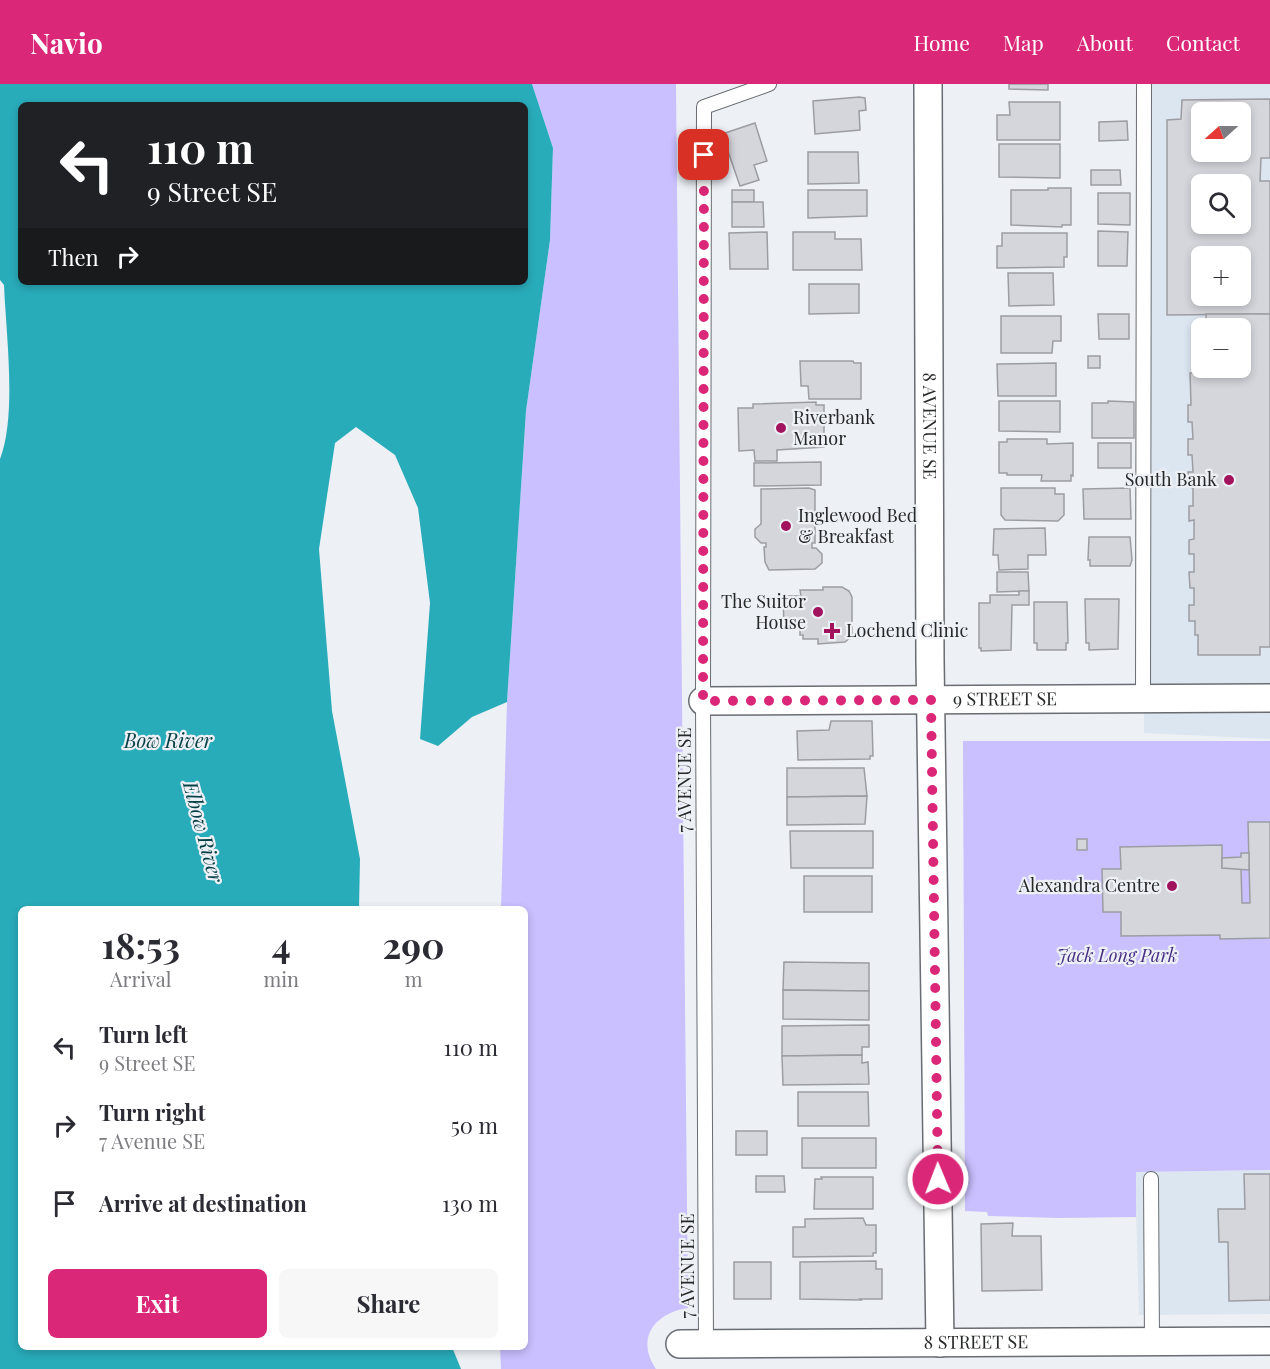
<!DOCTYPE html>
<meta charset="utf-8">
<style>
:root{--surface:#fff;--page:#f7f7f7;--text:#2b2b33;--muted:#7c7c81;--accent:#db2777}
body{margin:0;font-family:"Playfair Display",serif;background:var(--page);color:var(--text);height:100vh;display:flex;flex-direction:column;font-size:22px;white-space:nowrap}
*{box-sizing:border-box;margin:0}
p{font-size:20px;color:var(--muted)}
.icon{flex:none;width:33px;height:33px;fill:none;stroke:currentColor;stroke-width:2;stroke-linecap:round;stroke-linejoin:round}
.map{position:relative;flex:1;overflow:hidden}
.sheet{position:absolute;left:18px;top:822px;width:510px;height:444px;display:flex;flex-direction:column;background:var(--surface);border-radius:9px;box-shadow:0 3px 9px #0003}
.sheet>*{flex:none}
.guide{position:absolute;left:18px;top:18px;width:510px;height:183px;border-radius:9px;box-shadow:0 3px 9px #0003;background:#202124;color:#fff;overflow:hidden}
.needle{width:39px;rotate:249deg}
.controls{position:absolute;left:1191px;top:18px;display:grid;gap:12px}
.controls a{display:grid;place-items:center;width:60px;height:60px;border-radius:9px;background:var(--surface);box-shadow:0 3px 9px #0003;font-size:30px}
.pin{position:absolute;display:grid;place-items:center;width:51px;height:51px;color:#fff;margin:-26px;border-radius:12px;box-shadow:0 3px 9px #0006}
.me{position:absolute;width:66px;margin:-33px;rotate:359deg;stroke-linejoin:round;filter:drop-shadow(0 0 4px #0008)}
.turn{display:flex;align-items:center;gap:21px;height:126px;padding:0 30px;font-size:27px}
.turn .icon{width:78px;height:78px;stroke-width:2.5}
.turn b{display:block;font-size:42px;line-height:51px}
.then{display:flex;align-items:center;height:57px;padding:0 30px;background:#0003;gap:12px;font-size:22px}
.eta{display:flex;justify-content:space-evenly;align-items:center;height:102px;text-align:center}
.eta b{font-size:36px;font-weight:700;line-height:42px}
.button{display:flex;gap:12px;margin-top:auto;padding:12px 30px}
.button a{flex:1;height:69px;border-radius:9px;background:var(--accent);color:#fff;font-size:24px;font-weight:700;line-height:69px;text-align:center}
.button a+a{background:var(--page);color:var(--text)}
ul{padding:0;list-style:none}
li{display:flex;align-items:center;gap:18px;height:78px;padding:0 30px}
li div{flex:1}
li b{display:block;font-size:22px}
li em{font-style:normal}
header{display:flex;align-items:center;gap:36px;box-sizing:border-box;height:84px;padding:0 30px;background:var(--accent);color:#fff}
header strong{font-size:28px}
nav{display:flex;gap:33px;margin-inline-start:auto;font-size:21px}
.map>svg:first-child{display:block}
.built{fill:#dce6f1;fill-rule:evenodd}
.green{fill:#cabfff}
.water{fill:#29acba;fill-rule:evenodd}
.building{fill:#d4d6dc;stroke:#9c9da3;stroke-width:1.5;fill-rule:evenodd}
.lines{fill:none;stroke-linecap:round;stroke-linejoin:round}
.lane-casing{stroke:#696d72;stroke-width:16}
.street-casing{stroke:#696d72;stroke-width:30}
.lane{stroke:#fff;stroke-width:14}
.street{stroke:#fff;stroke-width:27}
.route{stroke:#db2777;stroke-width:10;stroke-dasharray:0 18}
.poi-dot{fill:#a1145d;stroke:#edf1f6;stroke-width:2}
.labels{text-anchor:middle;stroke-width:4.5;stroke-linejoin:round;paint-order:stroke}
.poi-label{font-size:18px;fill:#262829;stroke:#edf1f6;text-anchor:start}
.street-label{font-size:18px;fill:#262829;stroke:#edf1f6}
.park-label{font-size:18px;font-style:italic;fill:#472e84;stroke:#edf1f6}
.water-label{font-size:20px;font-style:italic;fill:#043f45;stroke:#edf1f6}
</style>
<header>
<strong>Navio</strong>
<nav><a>Home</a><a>Map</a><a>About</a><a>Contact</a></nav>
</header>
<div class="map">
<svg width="1270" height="1285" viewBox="0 0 1270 1285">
<rect width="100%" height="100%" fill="#edf1f6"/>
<g class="built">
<path d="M 1142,0 L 1270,0 L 1270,655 L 1144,649 ZM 1202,28 L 1240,28 L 1240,68 L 1202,68 ZM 1202,100 L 1240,100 L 1240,140 L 1202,140 ZM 1202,172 L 1240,172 L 1240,212 L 1202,212 ZM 1202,244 L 1240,244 L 1240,284 L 1202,284 Z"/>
<polygon points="1270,1086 1270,1230 1139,1231 1135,1088"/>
</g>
<g class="green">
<path d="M 532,0 L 676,0 L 688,1224 C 655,1229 635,1254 656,1285 L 501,1285 L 500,1263 L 525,1263 L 525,825 L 501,825 L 507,618 L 526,327 L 550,156 L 553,64 Z"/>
<polygon points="963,657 1270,657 1270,1086 1136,1088 1136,1133 1058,1134 988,1132 987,1128 965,1127"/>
</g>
<path class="water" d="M 0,0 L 532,0 L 553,64 L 550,156 L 526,327 L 507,618 L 472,633 L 438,662 L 420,655 L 430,519 L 418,424 L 395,371 L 356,343 L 335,359 L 319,465 L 332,627 L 360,775 L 359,825 L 21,825 L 21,1263 L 452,1263 L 461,1285 L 0,1285 L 0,375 C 17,331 6,250 4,201 L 0,196 ZM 21,21 L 525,21 L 525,198 L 21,198 Z"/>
<g class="building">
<polygon points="1009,0 1048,0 1048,6 1009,5"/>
<polygon points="859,13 865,14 866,26 859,27 860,46 815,50 813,17"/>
<path d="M 1270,15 L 1270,74 L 1261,74 L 1260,97 L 1270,97 L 1270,230 L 1167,231 L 1167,36 L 1181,35 L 1182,16 ZM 1202,28 L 1240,28 L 1240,68 L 1202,68 ZM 1202,100 L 1240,100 L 1240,140 L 1202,140 ZM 1202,172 L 1240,172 L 1240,212 L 1202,212 Z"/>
<polygon points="1009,18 1060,18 1060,56 997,56 997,31 1010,31"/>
<polygon points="1127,37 1128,56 1099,57 1099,38"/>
<polygon points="755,39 767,77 754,81 759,96 740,102 722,50"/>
<polygon points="999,60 1060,60 1060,94 999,93"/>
<polygon points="808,68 858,68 859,99 808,100"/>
<polygon points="1091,86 1120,86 1121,101 1091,101"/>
<polygon points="1048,104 1071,104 1071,141 1062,141 1062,143 1011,141 1011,106 1048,106"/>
<rect x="732" y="106" width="22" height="12"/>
<polygon points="808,106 867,106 867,132 808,134"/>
<polygon points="1098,109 1130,109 1130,141 1098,140"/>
<polygon points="732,118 763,118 764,143 732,143"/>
<polygon points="1098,147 1128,148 1127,182 1098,182"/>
<polygon points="767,148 768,185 730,185 729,149"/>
<polygon points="793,148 835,148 835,155 861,155 862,186 793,186"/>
<polygon points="1002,149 1067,149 1067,173 1064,173 1064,183 997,184 997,162 1002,162"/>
<polygon points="1008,189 1053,189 1054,221 1009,222"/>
<polygon points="809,200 859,200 859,229 809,230"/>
<polygon points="1098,230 1129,230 1129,255 1099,255"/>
<polygon points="1206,230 1270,230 1270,563 1260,563 1260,571 1198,571 1198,551 1195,551 1195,537 1189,537 1189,521 1194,521 1194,504 1190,504 1189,488 1194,488 1194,470 1189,470 1189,456 1194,455 1194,436 1189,437 1189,422 1193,422 1193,404 1189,403 1188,388 1193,388 1192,371 1188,371 1188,355 1193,355 1192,338 1188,338 1188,321 1191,321 1190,289 1207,289 1207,284 1240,284 1240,244 1206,244"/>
<polygon points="1001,232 1061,232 1061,257 1053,257 1052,269 1001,269"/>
<rect x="1088" y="272" width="12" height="12"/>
<polygon points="800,277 853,277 854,279 861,279 861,315 809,315 808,302 801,302"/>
<polygon points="1056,279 1056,312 998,312 997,280"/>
<polygon points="999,317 1060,317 1060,348 999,347"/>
<polygon points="1108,317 1134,318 1134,354 1092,354 1092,319 1108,319"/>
<polygon points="816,318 816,321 824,321 824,363 777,366 777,377 755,377 754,366 739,367 738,324 753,324 753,320"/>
<polygon points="1007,355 1047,355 1047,360 1073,359 1073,392 1071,391 1071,397 1041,397 1042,391 1007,391 1007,389 999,389 999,358 1007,358"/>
<rect x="1098" y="359" width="33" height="25"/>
<polygon points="821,378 821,401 754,402 754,379"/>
<polygon points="809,404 815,406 815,459 812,459 812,464 816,464 822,470 822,479 815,485 769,486 765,478 764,463 766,463 766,459 761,459 755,453 755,445 761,440 761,405"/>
<polygon points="1001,404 1055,404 1055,410 1064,410 1064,431 1058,437 1005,436 1001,431"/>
<polygon points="1130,404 1131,435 1084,435 1083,405"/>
<polygon points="1045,444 1046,471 1028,471 1028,485 999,486 998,471 993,471 994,445"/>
<polygon points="1089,453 1130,453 1132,476 1130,482 1090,482 1090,476 1088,476"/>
<polygon points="997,488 1028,488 1029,507 997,508"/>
<polygon points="823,503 842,503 849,507 852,513 852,552 845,558 818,560 818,555 803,555 803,551 800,551 800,543 784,543 783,512 801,512 800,506 823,506"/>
<polygon points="1019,507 1029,507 1029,521 1012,521 1011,566 981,567 981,564 979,564 979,519 990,519 990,511 1019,511"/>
<polygon points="1085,515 1119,515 1118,565 1089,566 1089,559 1086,559"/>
<polygon points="1034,518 1067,518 1068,559 1066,559 1066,566 1037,566 1037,559 1034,559"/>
<polygon points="831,637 872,637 873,672 870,672 870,675 798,676 797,647 829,646"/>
<polygon points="787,684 864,684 867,712 787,713"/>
<polygon points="867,712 865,740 787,741 787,713"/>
<polygon points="1248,738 1270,738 1270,854 1220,855 1220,851 1121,852 1121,828 1103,828 1102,785 1121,785 1120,763 1222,761 1222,784 1241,784 1242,819 1250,819"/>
<polygon points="790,747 873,747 873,784 791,784"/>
<rect x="1077" y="755" width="10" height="11"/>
<polygon points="1241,769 1249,769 1249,786 1222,784 1222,774 1241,773"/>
<rect x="804" y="792" width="68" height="36"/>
<polygon points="784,878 869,879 869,907 783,906"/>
<polygon points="783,906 869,907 869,936 783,935"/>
<polygon points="869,941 869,963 862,963 862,971 782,972 782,942"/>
<polygon points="862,971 862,979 868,978 869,1000 783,1001 782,972"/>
<polygon points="798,1008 868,1008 869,1042 798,1042"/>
<rect x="736" y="1047" width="31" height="24"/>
<rect x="802" y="1054" width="74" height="30"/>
<polygon points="1244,1090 1270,1090 1270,1216 1229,1217 1228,1158 1219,1158 1218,1125 1245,1125"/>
<polygon points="756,1092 784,1092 785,1108 756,1108"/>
<polygon points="821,1093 873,1093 873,1125 814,1125 815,1095 822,1095"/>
<polygon points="863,1134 866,1141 876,1141 876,1169 873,1169 873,1172 793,1173 793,1143 805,1143 805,1135"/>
<polygon points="1013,1139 1012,1152 1041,1152 1042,1206 982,1207 981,1140"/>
<polygon points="876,1177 876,1185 882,1185 882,1215 860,1215 861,1216 800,1215 800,1178"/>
<rect x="734" y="1178" width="37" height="37"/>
</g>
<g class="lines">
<defs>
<g id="lane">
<polyline points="1143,614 1144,0"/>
<polyline points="1151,1095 1152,1258"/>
<polyline points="706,1260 703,617 704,23 769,0"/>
</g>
<g id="street">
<path id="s1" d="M 928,0 L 930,576 L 940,1259"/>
<path id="s2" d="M 703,617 L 1270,614"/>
<path id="s3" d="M 680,1260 L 1270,1257"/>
</g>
</defs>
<use href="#lane" class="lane-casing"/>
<use href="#street" class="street-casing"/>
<use href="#lane" class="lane"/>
<use href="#street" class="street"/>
</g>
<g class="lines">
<polyline class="route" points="704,71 703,617 931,616 938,1095"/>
</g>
<g class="poi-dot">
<circle cx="781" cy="344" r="6"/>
<circle cx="1229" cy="396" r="6"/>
<circle cx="786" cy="442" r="6"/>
<circle cx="818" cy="528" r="6"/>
<path d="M829 538h6v6h6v6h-6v6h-6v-6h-6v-6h6z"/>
<circle cx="1172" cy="802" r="6"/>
</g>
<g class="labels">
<g class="poi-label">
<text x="793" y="340">Riverbank<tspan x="793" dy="21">Manor</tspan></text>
<text x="1217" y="402" text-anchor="end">South Bank</text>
<text x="798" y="438">Inglewood Bed<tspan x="798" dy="21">&amp; Breakfast</tspan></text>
<text x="806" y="524" text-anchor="end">The Suitor<tspan x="806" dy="21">House</tspan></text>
<text x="846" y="553">Lochend Clinic</text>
<text x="1160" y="808" text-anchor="end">Alexandra Centre</text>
</g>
<g class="street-label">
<text dy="6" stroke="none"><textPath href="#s1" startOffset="342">8 AVENUE SE</textPath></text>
<text dy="6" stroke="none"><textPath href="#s2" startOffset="302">9 STREET SE</textPath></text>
<text transform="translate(685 696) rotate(-90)" y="6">7 AVENUE SE</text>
<text transform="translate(688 1182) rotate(-90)" y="6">7 AVENUE SE</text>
<text dy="6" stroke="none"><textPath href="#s3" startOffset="296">8 STREET SE</textPath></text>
</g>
<g class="park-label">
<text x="1117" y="878">Jack Long Park</text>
</g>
<g class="water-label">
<text x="168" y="664">Bow River</text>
<text transform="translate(203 748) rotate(75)" y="7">Elbow River</text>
</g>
</g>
</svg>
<div class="controls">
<a><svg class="needle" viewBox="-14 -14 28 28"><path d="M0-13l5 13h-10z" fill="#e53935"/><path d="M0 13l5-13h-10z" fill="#7c7c81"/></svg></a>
<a><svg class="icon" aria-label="search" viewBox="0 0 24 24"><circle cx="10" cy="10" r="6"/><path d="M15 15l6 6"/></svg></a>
<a>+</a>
<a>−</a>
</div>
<div class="pin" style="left:704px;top:71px;background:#d93025"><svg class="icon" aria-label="arrive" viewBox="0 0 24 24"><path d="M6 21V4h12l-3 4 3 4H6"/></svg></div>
<svg class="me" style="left:938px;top:1095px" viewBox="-20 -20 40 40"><circle r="17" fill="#db2777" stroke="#fff" stroke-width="3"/><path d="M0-11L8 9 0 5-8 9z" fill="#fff"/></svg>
<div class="guide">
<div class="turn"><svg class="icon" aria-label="left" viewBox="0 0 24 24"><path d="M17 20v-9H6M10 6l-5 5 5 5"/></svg><div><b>110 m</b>9 Street SE</div></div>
<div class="then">Then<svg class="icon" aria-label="right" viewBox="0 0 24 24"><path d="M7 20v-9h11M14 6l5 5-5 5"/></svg></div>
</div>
<section class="sheet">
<div class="eta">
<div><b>18:53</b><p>Arrival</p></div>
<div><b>4</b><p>min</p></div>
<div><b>290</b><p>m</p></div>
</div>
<ul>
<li><svg class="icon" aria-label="left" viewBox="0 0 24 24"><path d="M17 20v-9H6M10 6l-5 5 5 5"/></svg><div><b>Turn left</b><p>9 Street SE</p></div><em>110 m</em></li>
<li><svg class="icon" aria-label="right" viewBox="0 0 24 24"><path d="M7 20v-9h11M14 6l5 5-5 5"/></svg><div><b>Turn right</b><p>7 Avenue SE</p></div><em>50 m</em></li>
<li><svg class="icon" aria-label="arrive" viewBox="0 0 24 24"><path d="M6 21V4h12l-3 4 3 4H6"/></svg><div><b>Arrive at destination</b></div><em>130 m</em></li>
</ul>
<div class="button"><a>Exit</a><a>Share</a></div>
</section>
</div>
